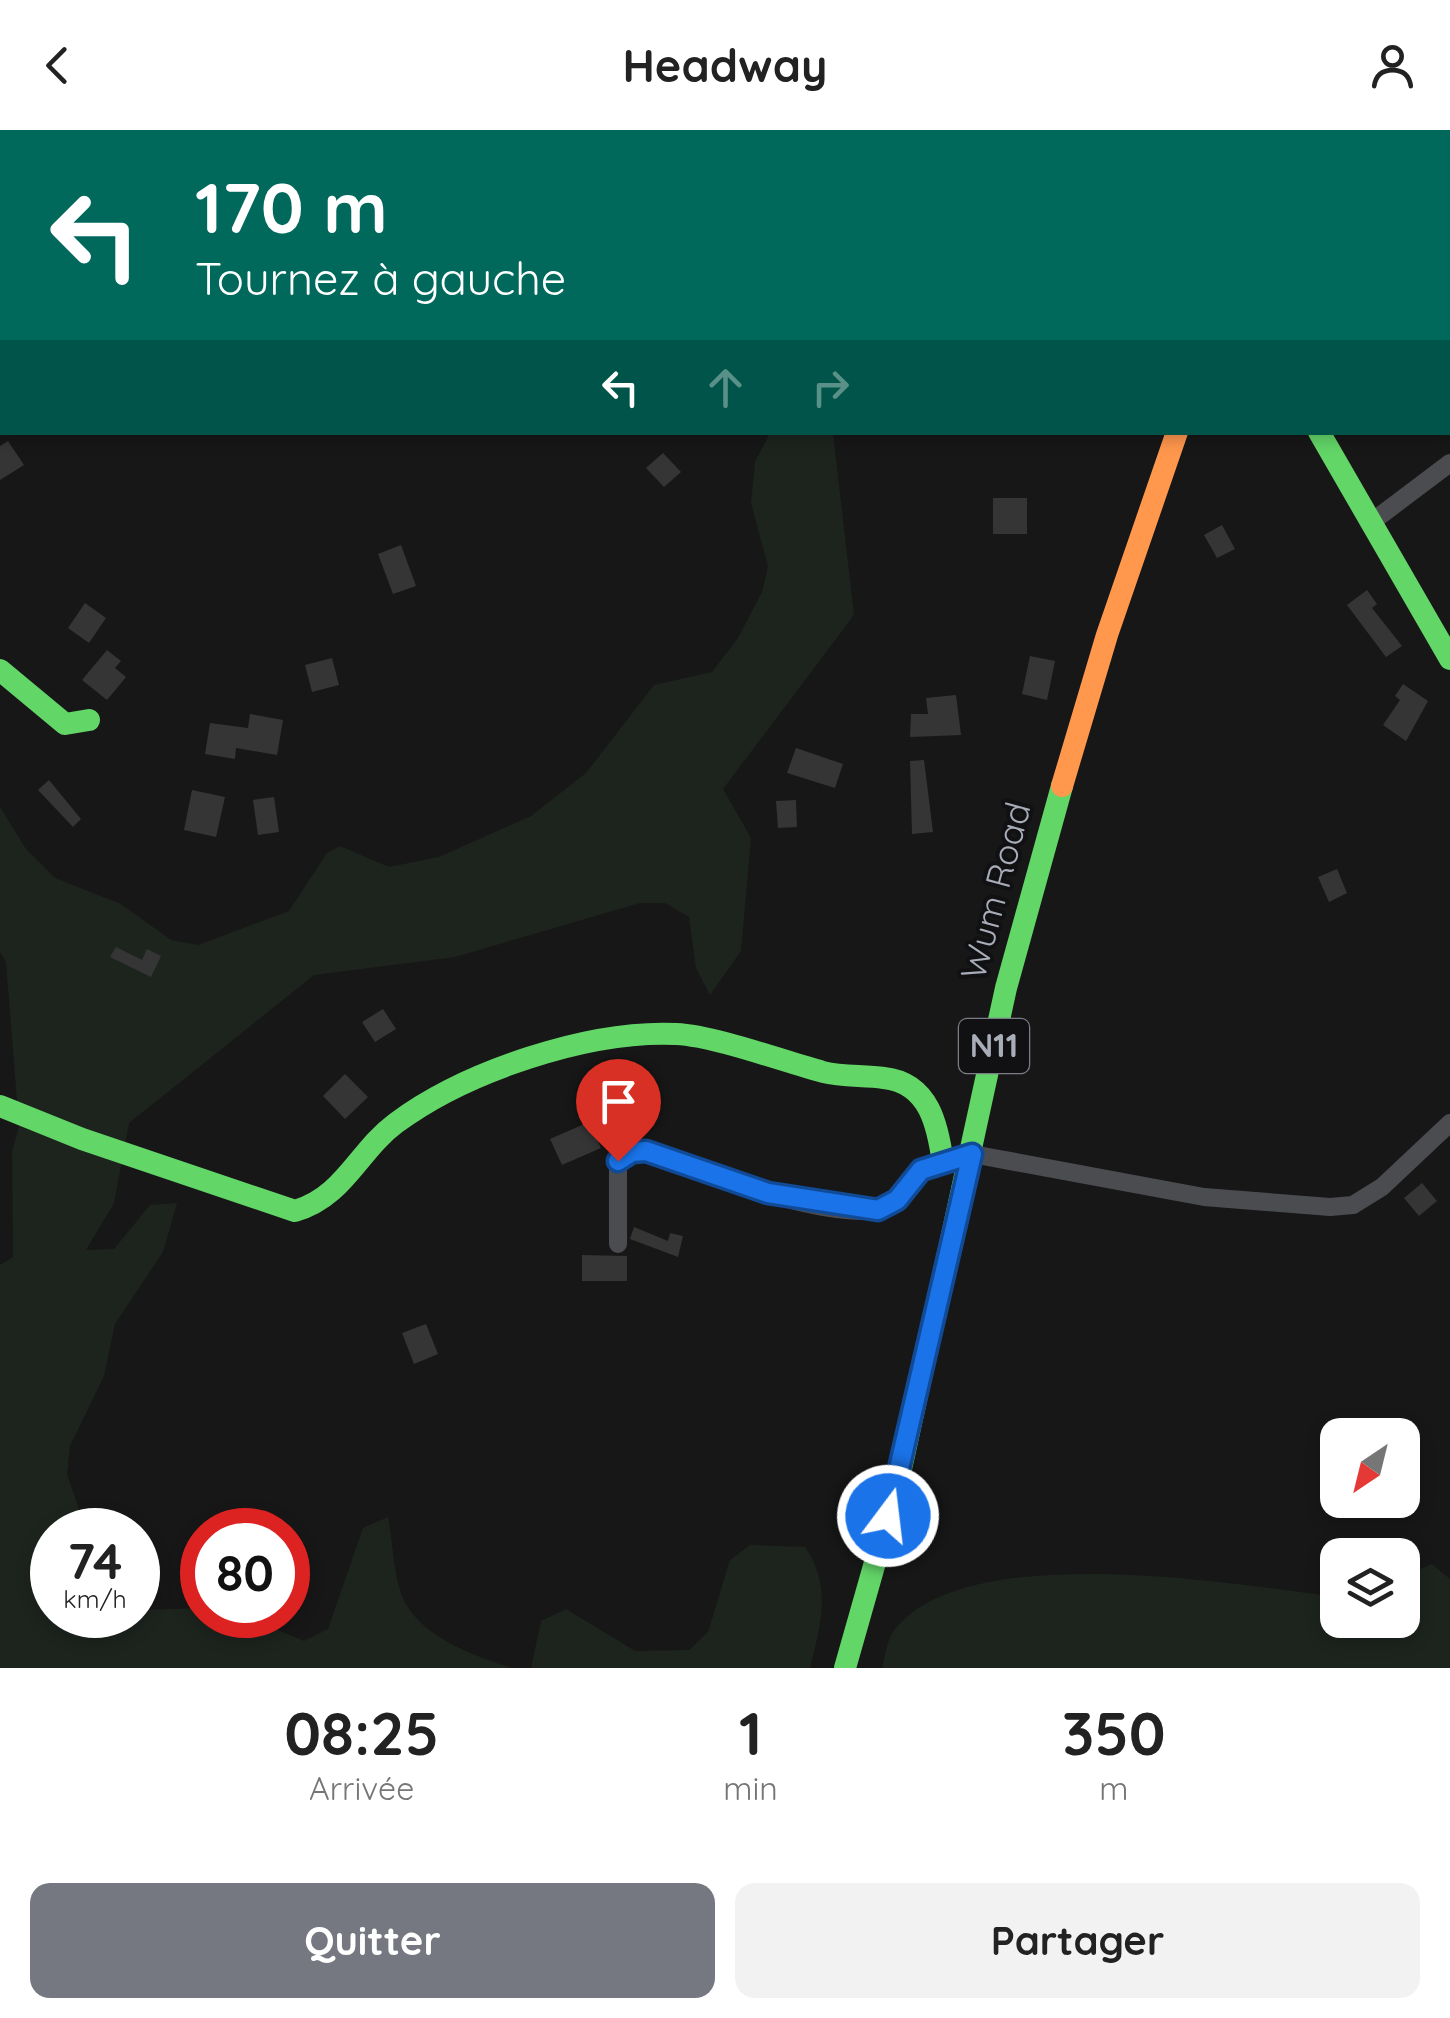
<!DOCTYPE html>
<html lang="fr">
<meta charset="utf-8">
<style>
:root{--surface:#fff;--page:#f2f2f2;--text:#222;--muted:#767676;--accent:#757880}
body{margin:0;font-family:Quicksand,sans-serif;background:var(--page);color:var(--text);height:100vh;display:flex;flex-direction:column;font-size:38px;white-space:nowrap}
*{box-sizing:border-box;margin:0}
p{font-size:32px;color:var(--muted)}
.icon{flex:none;width:55px;height:55px;fill:none;stroke:currentColor;stroke-width:2;stroke-linecap:round;stroke-linejoin:round}
.map{position:relative;height:1538px;overflow:hidden}
.sheet{display:flex;flex-direction:column;background:var(--surface);flex:1}
.sheet>*{flex:none}
.top-card{position:absolute;left:0px;top:0px;width:1450px;height:305px;box-shadow:0 5px 15px #0003;background:#00695c;color:#fff;overflow:hidden}
.needle{width:65px;rotate:215deg}
.fabs{position:absolute;left:1320px;top:1288px;display:grid;gap:20px}
.fabs a{display:grid;place-items:center;width:100px;height:100px;border-radius:20px;background:var(--surface);box-shadow:0 5px 15px #0003;font-size:50px}
.speed{position:absolute;left:30px;top:1378px;display:flex;gap:20px;font-size:50px;font-weight:700;text-align:center}
.speed>*{display:grid;place-content:center;width:130px;height:130px;border-radius:50%;background:var(--surface);box-shadow:0 5px 15px #0003;line-height:1}
.speed small{font-size:25px;font-weight:400}
.speed .limit{border:15px solid #d22;background:#fff;color:#111}
.pin{position:absolute;display:grid;place-items:center;width:85px;height:85px;color:#fff;margin:-102px -42px;border-radius:50% 50% 50% 0;rotate:-45deg;box-shadow:0 0 10px #0007}
.pin .icon{rotate:45deg}
.me{position:absolute;width:110px;margin:-55px;rotate:15deg;stroke-linejoin:round;filter:drop-shadow(0 0 8px #0008)}
.turn{display:flex;align-items:center;gap:35px;height:210px;padding:0 30px;font-size:45px}
.turn .icon{width:130px;height:130px;stroke-width:2.5}
.turn b{display:block;font-size:70px;line-height:85px}
.lanes{display:flex;align-items:center;height:95px;padding:0 30px;background:#0003;justify-content:center;gap:50px;direction:ltr}
.lanes .off{opacity:.35}
.eta{display:flex;justify-content:space-evenly;align-items:center;height:170px;text-align:center}
.eta b{font-size:60px;font-weight:700;line-height:70px}
.action{display:flex;gap:20px;margin-top:auto;padding:20px 30px}
.action a{flex:1;height:115px;border-radius:20px;background:var(--accent);color:#fff;font-size:40px;font-weight:700;line-height:115px;text-align:center}
.action a+a{background:var(--page);color:var(--text)}
header{display:flex;justify-content:space-between;align-items:center;height:130px;padding:0 30px;background:var(--surface);font-size:45px;font-weight:700}
.map>svg:first-child{display:block}
.green{fill:#1d241e}
.building{fill:#353536}
.lines{fill:none;stroke-linecap:round;stroke-linejoin:round}
.street{stroke:#4b4c50;stroke-width:18}
.fast{stroke:#63d668;stroke-width:22}
.slow{stroke:#ff974d;stroke-width:22}
.route-casing{stroke:#114b97;stroke-width:25}
.route{stroke:#1a73e8;stroke-width:18}
.labels{text-anchor:middle;stroke-width:8;stroke-linejoin:round;paint-order:stroke}
.shield{fill:#111113;stroke:#7b7e86;stroke-width:2.5}
.shield-label{font-size:32px;font-weight:bold;fill:#a8adb8}
.street-label{font-size:35px;fill:#a8adb8;stroke:#111113}
</style>
<header><svg class="icon" aria-label="back" viewBox="0 0 24 24"><path d="M15 5l-7 7 7 7"/></svg>Headway<svg class="icon" aria-label="person" viewBox="0 0 24 24"><circle cx="12" cy="8" r="4"/><path d="M4 21q1-7 8-7t8 7"/></svg></header>
<div class="map">
<svg width="1450" height="1538" viewBox="0 0 1450 1538">
<rect width="100%" height="100%" fill="#171717"/>
<g class="green">
<path d="M 770,303 L 833,303 L 854,485 L 723,659 L 751,708 L 741,821 L 710,865 L 696,838 L 689,787 L 665,773 L 640,773 L 455,827 L 314,845 L 129,993 L 114,1073 L 86,1120 L 114,1119 L 150,1075 L 177,1073 L 163,1122 L 115,1194 L 104,1246 L 70,1316 L 67,1344 L 86,1400 L 52,1400 L 52,1485 L 138,1485 L 138,1480 L 202,1478 L 202,1485 L 243,1485 L 304,1511 L 328,1499 L 363,1398 L 388,1387 C 393,1412 393,1442 402,1466 C 419,1507 474,1526 512,1538 L 0,1538 L 0,1135 L 13,1127 L 12,1022 L 19,996 L 6,832 L 0,822 L 0,677 L 26,719 L 55,748 L 121,774 L 171,810 L 198,815 L 289,781 L 327,723 L 340,716 L 389,737 L 439,727 L 531,686 L 586,643 L 654,555 L 712,542 L 738,508 L 762,462 L 768,436 L 751,373 L 755,332 Z"/>
<path d="M 750,1415 L 805,1417 C 832,1456 821,1494 810,1538 L 531,1538 L 541,1491 L 566,1479 L 635,1521 L 689,1520 L 708,1502 L 730,1430 Z"/>
<path d="M 1432,1434 L 1450,1449 L 1450,1538 L 882,1538 C 885,1527 887,1510 893,1502 C 962,1407 1236,1454 1337,1467 L 1338,1490 L 1402,1490 L 1403,1447 Z"/>
</g>
<g class="building">
<polygon points="8,311 24,335 0,350 0,316"/>
<polygon points="663,323 681,342 664,357 646,338"/>
<rect x="993" y="368" width="34" height="36"/>
<polygon points="1222,395 1235,419 1217,428 1204,405"/>
<polygon points="401,415 416,456 393,464 378,424"/>
<polygon points="1367,460 1377,474 1372,478 1402,516 1386,527 1347,475"/>
<polygon points="85,473 106,488 89,513 68,498"/>
<polygon points="107,520 121,531 115,538 126,547 107,570 82,550"/>
<polygon points="1030,526 1055,531 1047,570 1022,564"/>
<polygon points="332,528 339,555 312,562 305,535"/>
<polygon points="1403,554 1428,571 1406,611 1383,595 1400,570 1395,566"/>
<polygon points="956,565 961,605 910,607 911,584 928,584 926,568"/>
<polygon points="250,584 283,590 277,625 236,618 235,629 205,624 210,593 248,598"/>
<polygon points="796,618 843,634 835,658 787,643"/>
<polygon points="924,630 933,702 912,704 910,631"/>
<polygon points="49,650 81,689 73,697 38,660"/>
<polygon points="192,660 225,667 216,707 184,700"/>
<polygon points="274,667 279,702 258,705 253,670"/>
<polygon points="796,670 797,697 778,698 776,671"/>
<polygon points="1337,739 1347,763 1329,772 1318,747"/>
<polygon points="116,817 142,830 147,819 161,826 151,847 110,827"/>
<polygon points="383,879 396,899 375,912 362,892"/>
<polygon points="345,944 368,967 345,989 323,966"/>
<polygon points="589,992 601,1018 562,1035 550,1009"/>
<polygon points="1422,1053 1437,1071 1419,1086 1404,1068"/>
<polygon points="634,1097 668,1111 670,1103 683,1106 678,1127 630,1109"/>
<polygon points="582,1125 627,1126 627,1151 582,1151"/>
<polygon points="426,1194 438,1224 414,1234 402,1203"/>
</g>
<g class="lines">
<g class="street">
<polyline points="1196,0 1197,2"/>
<polyline points="500,2 504,0"/>
<polyline points="1448,212 1450,216"/>
<polyline points="0,241 2,240"/>
<polyline points="1373,391 1450,333"/>
<path d="M 618,1114 L 618,1031 L 632,1022 L 646,1021 C 704,1042 830,1094 888,1078 L 921,1039 L 972,1024 L 1204,1067 L 1330,1077 L 1353,1075 L 1382,1057 L 1450,993"/>
</g>
<g class="fast">
<polyline points="1294,2 1295,0"/>
<polyline points="1319,302 1450,529"/>
<polyline points="0,540 65,594 89,590"/>
<path d="M 0,976 L 82,1009 L 295,1081 C 344,1067 358,1021 396,993 C 466,941 589,900 676,904 C 716,906 782,931 823,942 C 843,947 864,945 884,948 C 930,953 938,997 943,1033"/>
<polyline points="845,1538 899,1348 1006,858 1062,656"/>
</g>
<polyline class="slow" points="1062,656 1107,505 1177,302"/>
</g>
<g class="lines">
<defs>
<polyline id="route" points="618,1031 632,1022 646,1021 768,1063 878,1080 897,1070 921,1040 972,1024 888,1386"/>
</defs>
<use href="#route" class="route-casing"/>
<use href="#route" class="route"/>
</g>
<g class="labels">
<rect class="shield" x="959" y="889" width="70" height="54" rx="8"/>
<g class="shield-label">
<text x="994" y="927">N11</text>
</g>
<g class="street-label">
<text transform="translate(996 761) rotate(-75)" y="12">Wum Road</text>
</g>
</g>
</svg>
<div class="fabs">
<a><svg class="needle" viewBox="-14 -14 28 28"><path d="M0-13l5 13h-10z" fill="#e53935"/><path d="M0 13l5-13h-10z" fill="#767676"/></svg></a>
<a><svg class="icon" aria-label="layers" viewBox="0 0 24 24"><path d="M12 4l9 5-9 5-9-5zM3 14l9 5 9-5"/></svg></a>
</div>
<div class="speed"><div>74<small>km/h</small></div><div class="limit">80</div></div>
<div class="pin" style="left:618px;top:1031px;background:#d93025"><svg class="icon" aria-label="arrive" viewBox="0 0 24 24"><path d="M6 21V4h12l-3 4 3 4H6"/></svg></div>
<svg class="me" style="left:888px;top:1386px" viewBox="-20 -20 40 40"><circle r="17" fill="#1a73e8" stroke="#fff" stroke-width="3"/><path d="M0-11L8 9 0 5-8 9z" fill="#fff"/></svg>
<div class="top-card">
<div class="turn"><svg class="icon" aria-label="left" viewBox="0 0 24 24"><path d="M17 20v-9H6M10 6l-5 5 5 5"/></svg><div><b>170 m</b>Tournez à gauche</div></div>
<div class="lanes"><svg class="icon" aria-label="left" viewBox="0 0 24 24"><path d="M17 20v-9H6M10 6l-5 5 5 5"/></svg><svg class="icon off" aria-label="ahead" viewBox="0 0 24 24"><path d="M12 20V5M6 11l6-6 6 6"/></svg><svg class="icon off" aria-label="right" viewBox="0 0 24 24"><path d="M7 20v-9h11M14 6l5 5-5 5"/></svg></div>
</div>
</div>
<section class="sheet">
<div class="eta">
<div><b>08:25</b><p>Arrivée</p></div>
<div><b>1</b><p>min</p></div>
<div><b>350</b><p>m</p></div>
</div>
<div class="action"><a>Quitter</a><a>Partager</a></div>
</section>
